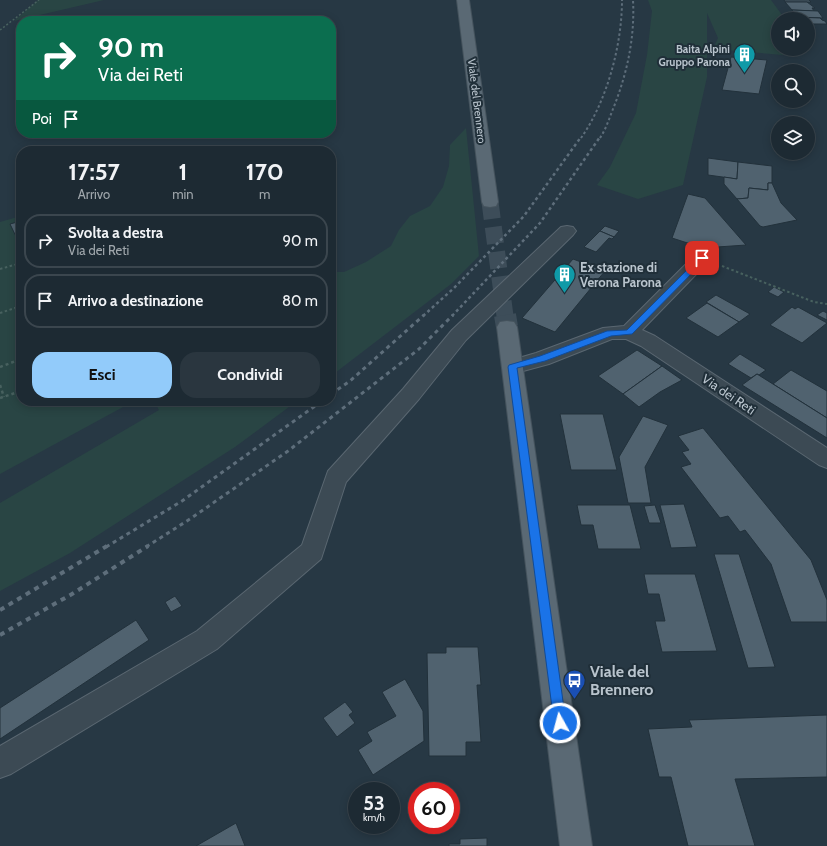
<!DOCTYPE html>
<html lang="it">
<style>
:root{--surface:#1d2a33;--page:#2a363f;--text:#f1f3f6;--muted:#a0a7ac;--line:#3b464e;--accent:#92cbfa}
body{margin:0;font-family:Cabin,sans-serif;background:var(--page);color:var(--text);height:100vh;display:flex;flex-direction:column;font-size:15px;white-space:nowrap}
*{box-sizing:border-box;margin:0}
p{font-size:13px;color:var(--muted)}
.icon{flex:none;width:22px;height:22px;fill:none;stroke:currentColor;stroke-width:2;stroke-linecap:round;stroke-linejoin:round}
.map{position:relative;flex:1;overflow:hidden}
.details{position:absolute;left:16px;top:146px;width:320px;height:260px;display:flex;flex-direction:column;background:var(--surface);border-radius:16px;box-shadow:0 2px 10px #0003,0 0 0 1px var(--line)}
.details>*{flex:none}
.banner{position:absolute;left:16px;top:16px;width:320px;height:122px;border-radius:16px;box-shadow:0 2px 10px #0003,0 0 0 1px var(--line);background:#0b6e4f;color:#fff;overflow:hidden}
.tools{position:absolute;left:771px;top:12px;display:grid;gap:8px}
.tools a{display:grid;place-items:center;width:44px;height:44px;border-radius:50%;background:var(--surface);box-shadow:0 2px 10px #0003,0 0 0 1px var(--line);font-size:20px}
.speed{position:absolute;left:348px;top:782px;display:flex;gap:8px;font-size:20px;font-weight:700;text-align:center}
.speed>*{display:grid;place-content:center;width:52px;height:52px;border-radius:50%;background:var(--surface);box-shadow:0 2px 10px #0003,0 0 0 1px var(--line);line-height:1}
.speed small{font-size:10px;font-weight:400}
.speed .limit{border:6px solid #d22;background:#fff;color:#111}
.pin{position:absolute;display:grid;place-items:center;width:34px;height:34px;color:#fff;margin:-17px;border-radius:8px;box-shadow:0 2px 6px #0006}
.me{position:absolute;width:44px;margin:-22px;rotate:353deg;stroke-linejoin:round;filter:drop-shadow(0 0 3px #0008)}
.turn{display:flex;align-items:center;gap:14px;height:84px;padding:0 16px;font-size:18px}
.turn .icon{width:52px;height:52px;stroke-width:2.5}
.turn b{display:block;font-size:28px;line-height:34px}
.then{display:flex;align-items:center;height:38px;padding:0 16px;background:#0003;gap:8px;font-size:15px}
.eta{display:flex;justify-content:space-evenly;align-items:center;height:68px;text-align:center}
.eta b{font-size:24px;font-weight:700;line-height:28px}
.button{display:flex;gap:8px;margin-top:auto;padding:8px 16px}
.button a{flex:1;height:46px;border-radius:16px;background:var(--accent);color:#111;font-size:16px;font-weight:700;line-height:46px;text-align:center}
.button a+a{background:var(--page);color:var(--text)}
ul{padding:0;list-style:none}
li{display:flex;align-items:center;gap:12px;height:54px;margin:0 8px 6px;padding:0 8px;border:2px solid var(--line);border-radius:16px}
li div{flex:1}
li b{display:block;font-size:15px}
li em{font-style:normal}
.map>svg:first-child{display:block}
.green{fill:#294544}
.building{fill:#50626f;stroke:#22313b}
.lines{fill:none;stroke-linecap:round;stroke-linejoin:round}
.major-tunnel-far1{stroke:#3d4d59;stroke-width:17;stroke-dasharray:17 8;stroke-linecap:butt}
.major-tunnel{stroke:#3d4d59;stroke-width:22;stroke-dasharray:22 11;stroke-linecap:butt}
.minor-casing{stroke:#5a6771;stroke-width:2}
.major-casing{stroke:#45535d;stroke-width:2}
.path-far2{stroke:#48615f;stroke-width:1.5;stroke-dasharray:2 2;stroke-linecap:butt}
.path-far1{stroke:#48615f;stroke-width:2;stroke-dasharray:2.5 2.5;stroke-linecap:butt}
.path{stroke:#48615f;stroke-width:2.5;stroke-dasharray:3 3;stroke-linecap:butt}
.minor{fill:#3c4a54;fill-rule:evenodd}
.major{fill:#5a6974;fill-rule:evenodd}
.rail-far3{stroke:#5e6e7b;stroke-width:2;stroke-dasharray:2.5 2.5;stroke-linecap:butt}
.rail-far2{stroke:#5e6e7b;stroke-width:2.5;stroke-dasharray:3 3;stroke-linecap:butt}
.rail-far1{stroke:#5e6e7b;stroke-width:3;stroke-dasharray:4 4;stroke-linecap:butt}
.rail{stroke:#5e6e7b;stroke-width:4;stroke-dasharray:5 5;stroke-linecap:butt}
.route{fill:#1a73e8;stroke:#114b97}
.labels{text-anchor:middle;stroke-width:4;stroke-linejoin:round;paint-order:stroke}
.far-poi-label{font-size:11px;font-weight:bold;fill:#b9c4cd;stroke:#202f39;text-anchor:end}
.far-street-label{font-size:11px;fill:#b9c4cd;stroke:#202f39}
.poi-label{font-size:13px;font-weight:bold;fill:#b9c4cd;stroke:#202f39;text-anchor:start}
.street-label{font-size:13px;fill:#b9c4cd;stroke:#202f39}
.near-poi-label{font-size:16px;font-weight:bold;fill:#b9c4cd;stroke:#202f39;text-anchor:start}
</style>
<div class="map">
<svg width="827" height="846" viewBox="0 0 827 846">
<rect width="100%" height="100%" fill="#273844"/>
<g class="green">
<polygon points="38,0 104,0 14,21"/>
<polygon points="648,0 771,0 785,19 778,19 778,49 790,49 783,55 713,49 718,38 707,13 707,77 683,185 638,199 597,185 610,167 636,113 647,55 652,11"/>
<polygon points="466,128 479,256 451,284 331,376 331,272 344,272 366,262 391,246 399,230 410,216 430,206 443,187 449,166 450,145"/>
<polygon points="21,216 21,401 134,401 0,474 0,222"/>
<polygon points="154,401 297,401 235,447 70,553 0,591 0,503 159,410"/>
</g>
<g class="building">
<polygon points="784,0 809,0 811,2 785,2"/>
<polygon points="785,2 807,2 815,8 812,8 814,11 792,10"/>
<polygon points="792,10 818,11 823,18 797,17"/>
<polygon points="797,17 820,18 822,20 825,21 827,24 808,24 808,19 798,19"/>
<polygon points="731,57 767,60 759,94 722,90"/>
<polygon points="708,158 738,162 737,179 708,175"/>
<polygon points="738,162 772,166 772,183 768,183 768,190 749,188 748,198 737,199 724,184 724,177 737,179"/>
<polygon points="768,183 772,183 781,203 797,220 763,227 760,226 737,199 748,198 749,188 768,190"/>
<polygon points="688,194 705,198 746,245 703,248 672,238"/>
<polygon points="21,221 21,247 10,224"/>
<polygon points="605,226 619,231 614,237 600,231"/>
<polygon points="600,231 614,237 612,239 609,238 596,252 584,247"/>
<polygon points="573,259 605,271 555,332 522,318"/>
<polygon points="774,287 784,292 778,297 768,292"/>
<polygon points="716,295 750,314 739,322 706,302"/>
<polygon points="707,303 739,322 718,337 686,318"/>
<polygon points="792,307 795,309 798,307 827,323 802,343 770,325"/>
<polygon points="823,311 827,313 827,320 817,315"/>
<polygon points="637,350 662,366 623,394 598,376"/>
<polygon points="740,354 766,370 759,375 757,374 751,378 728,364"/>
<polygon points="662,366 682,380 660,392 639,407 623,394"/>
<polygon points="791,370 827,391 827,418 773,384"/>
<polygon points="757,374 827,418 827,438 742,385"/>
<polygon points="560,414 603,414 617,470 571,470"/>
<polygon points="643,416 668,425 645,467 651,503 628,503 619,457"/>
<polygon points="703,428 811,560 827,600 827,622 791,622 771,564 745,530 740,532 728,516 720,518 681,467 691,464 682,452 689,450 678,436"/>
<polygon points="684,504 697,547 671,548 660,505"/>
<polygon points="577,505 630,505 641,549 598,549 593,525 581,525"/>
<polygon points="655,505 661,523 649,523 644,506"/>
<polygon points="714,554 739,554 775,667 748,668"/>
<polygon points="644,574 695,574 717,651 662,652 655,621 665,621 659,594 648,594"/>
<polygon points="175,596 182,606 171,612 165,602"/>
<polygon points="136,620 149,640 0,739 0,708"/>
<polygon points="446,647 478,647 481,685 477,685 481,742 466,742 466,756 429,756 427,653 446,653"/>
<polygon points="405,679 423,711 424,741 373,775 358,750 372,741 367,732 396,716 382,692"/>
<polygon points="345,702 353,712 349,715 355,723 337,737 323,718"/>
<polygon points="827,715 827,777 735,779 755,846 688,846 671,777 659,777 648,729 692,727 689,720"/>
<polygon points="236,823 245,846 196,846"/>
<polygon points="487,838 487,846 449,846 449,844 460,844 460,839"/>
</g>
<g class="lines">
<polyline class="major-tunnel-far1" points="490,202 505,316"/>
<polyline class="major-tunnel" points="505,315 507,327"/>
<defs>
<g id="minor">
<polygon points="567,226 573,227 576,231 573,235 466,340 419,399 346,482 321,559 217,649 11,774 0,778 0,746 197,631 302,545 328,471 403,389 452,330 561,227"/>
<polygon points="702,253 708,254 711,258 708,262 642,330 655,336 827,448 827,468 819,465 641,346 626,339 612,339 549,364 512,374 505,372 502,367 505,362 536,353 603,328 624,326 696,254"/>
</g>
<g id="major">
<polygon points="457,0 469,0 498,202 496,206 490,207 484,206 482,202"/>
<polygon points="507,321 514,322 517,327 592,846 560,846 497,327 500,322"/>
</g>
</defs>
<use href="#minor" class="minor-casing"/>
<use href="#major" class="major-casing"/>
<polyline class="path-far2" points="0,30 39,0"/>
<g class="path-far1">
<polyline points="722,266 814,302 827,304"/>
<polyline points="0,269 21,263"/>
<polyline points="0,313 21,306"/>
</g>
<g class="path">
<polyline points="0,367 21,359"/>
<polyline points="0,385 4,397"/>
<polyline points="0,398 21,391"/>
</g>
<use href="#minor" class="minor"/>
<use href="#major" class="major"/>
<g class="rail-far3">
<path d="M 581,138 C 607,101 622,45 622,0"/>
<path d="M 600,138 C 606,129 609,119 613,109 C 627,74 635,38 633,0"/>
</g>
<g class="rail-far2">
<polyline points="423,316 454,288 524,216 581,137"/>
<polyline points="452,316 540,223 600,137"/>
</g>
<g class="rail-far1">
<polyline points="331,394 350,381 424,315"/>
<polyline points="106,547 182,501 322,401"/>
<polyline points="146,547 190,519 288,451 419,349 453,315"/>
</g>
<g class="rail">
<polyline points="0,610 107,546"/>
<polyline points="0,635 72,594 148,546"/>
</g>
</g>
<polygon class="route" points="702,256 706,258 705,260 632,334 611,336 545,361 517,368 566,723 564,727 560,729 556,727 554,723 508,367 509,365 540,356 607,331 627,330 700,257"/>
<defs>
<symbol id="building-pin" viewBox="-11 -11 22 30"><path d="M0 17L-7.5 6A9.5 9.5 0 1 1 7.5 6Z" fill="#0f9aa8" stroke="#202f39"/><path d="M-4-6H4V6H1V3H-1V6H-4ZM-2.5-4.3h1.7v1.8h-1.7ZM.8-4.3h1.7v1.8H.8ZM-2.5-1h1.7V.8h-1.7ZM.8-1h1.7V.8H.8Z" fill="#fff"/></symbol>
<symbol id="bus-pin" viewBox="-11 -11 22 30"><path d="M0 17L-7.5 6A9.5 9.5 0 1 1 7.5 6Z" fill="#1a4fb4" stroke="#202f39"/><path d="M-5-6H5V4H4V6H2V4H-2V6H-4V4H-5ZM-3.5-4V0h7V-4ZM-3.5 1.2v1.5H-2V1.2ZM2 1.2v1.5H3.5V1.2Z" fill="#fff"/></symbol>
</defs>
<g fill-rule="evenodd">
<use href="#building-pin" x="732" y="42" width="25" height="34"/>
<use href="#building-pin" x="552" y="262" width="25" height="34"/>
<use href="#bus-pin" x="562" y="668" width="25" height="34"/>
</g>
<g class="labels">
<g class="far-poi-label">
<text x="730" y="53">Baita Alpini<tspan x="730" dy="13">Gruppo Parona</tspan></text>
</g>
<g class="far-street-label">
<text transform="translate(477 101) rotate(83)" y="4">Viale del Brennero</text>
</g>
<g class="poi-label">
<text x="580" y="272">Ex stazione di<tspan x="580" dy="15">Verona Parona</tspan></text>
</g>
<g class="street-label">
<text transform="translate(729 394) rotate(34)" y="5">Via dei Reti</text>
</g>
<g class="near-poi-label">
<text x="590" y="677">Viale del<tspan x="590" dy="18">Brennero</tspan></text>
</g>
</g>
</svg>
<div class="tools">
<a><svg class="icon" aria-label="sound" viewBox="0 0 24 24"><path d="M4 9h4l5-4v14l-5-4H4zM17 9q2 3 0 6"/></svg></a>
<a><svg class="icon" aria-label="search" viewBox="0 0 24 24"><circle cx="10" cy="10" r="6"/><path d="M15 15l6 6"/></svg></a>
<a><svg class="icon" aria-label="layers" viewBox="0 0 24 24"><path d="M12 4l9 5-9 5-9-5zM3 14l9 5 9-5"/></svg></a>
</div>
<div class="speed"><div>53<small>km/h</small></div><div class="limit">60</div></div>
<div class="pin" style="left:702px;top:258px;background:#d93025"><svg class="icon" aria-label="arrive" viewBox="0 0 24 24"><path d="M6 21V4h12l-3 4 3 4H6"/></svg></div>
<svg class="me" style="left:560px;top:723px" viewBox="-20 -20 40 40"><circle r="17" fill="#1a73e8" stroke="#fff" stroke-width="3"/><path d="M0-11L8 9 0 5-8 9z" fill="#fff"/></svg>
<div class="banner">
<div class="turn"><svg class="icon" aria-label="right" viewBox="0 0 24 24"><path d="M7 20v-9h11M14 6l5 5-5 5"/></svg><div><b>90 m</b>Via dei Reti</div></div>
<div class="then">Poi<svg class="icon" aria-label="arrive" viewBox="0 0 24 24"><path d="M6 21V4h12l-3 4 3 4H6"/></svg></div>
</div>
<section class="details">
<div class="eta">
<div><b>17:57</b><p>Arrivo</p></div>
<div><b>1</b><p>min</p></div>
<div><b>170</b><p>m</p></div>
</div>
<ul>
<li><svg class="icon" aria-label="right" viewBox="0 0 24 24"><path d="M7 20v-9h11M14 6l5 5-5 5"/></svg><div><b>Svolta a destra</b><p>Via dei Reti</p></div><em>90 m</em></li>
<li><svg class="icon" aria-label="arrive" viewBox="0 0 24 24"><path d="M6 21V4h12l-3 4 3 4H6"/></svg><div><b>Arrivo a destinazione</b></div><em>80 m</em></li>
</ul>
<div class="button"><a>Esci</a><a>Condividi</a></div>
</section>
</div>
